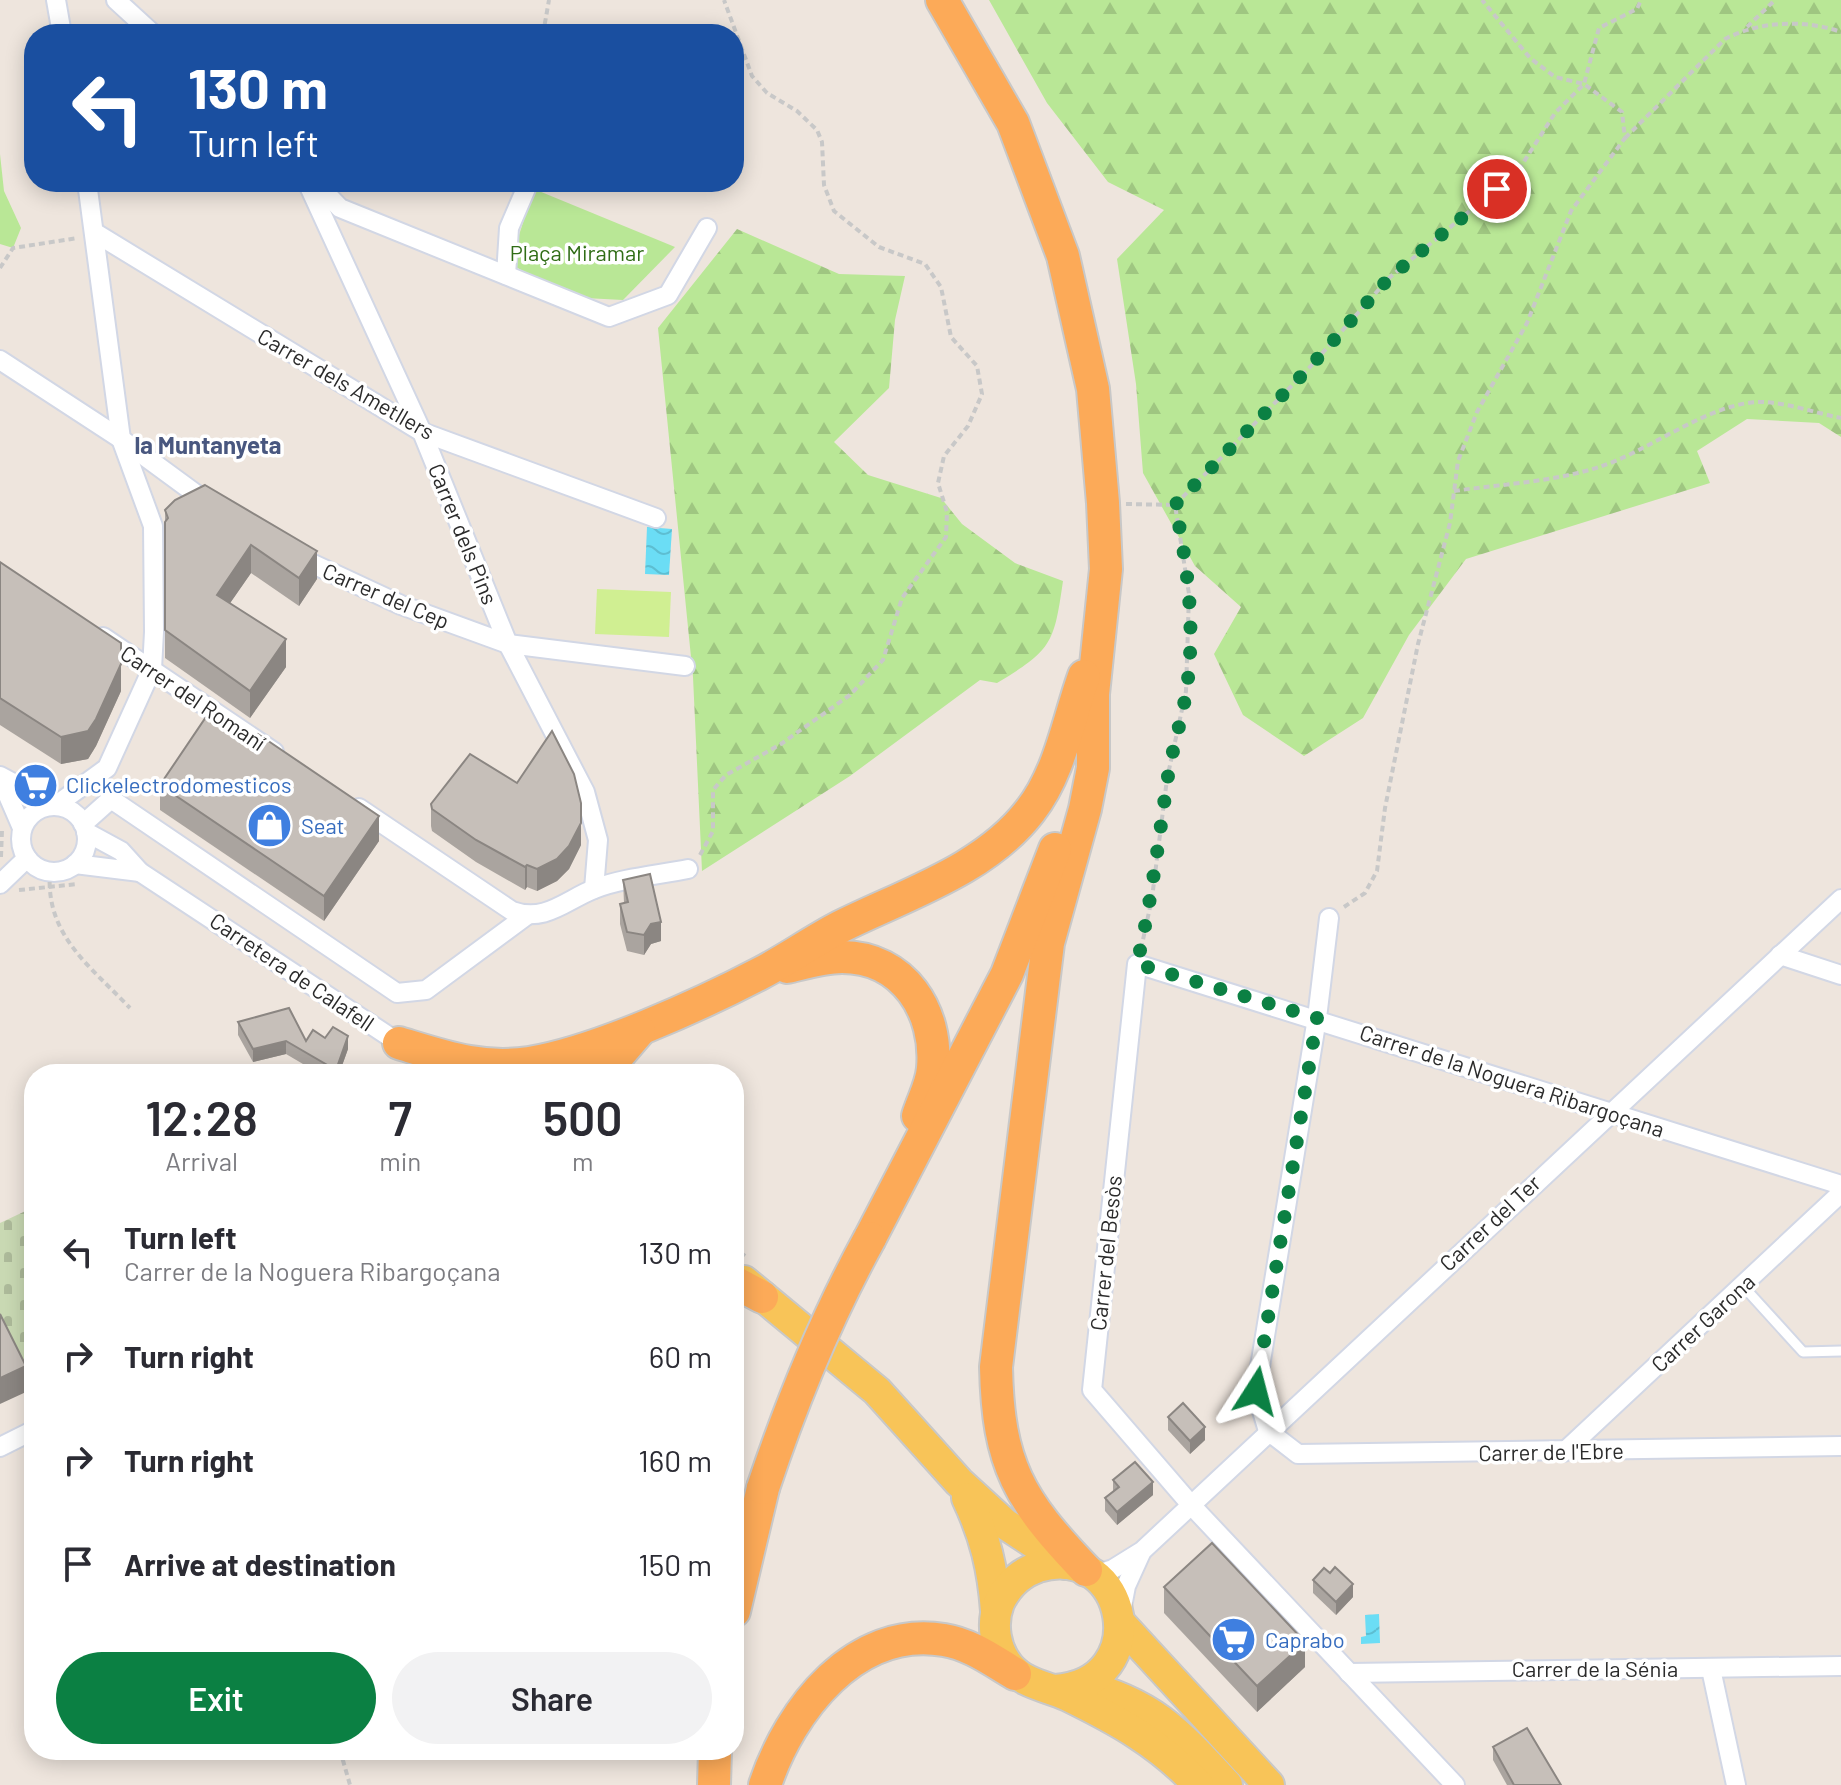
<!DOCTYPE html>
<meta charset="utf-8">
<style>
:root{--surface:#fff;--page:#f2f2f3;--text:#2b2b33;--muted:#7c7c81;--accent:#0b8043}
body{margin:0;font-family:Barlow,sans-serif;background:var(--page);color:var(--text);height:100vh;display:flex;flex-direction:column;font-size:30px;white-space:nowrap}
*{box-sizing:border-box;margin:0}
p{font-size:26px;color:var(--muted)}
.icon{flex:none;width:44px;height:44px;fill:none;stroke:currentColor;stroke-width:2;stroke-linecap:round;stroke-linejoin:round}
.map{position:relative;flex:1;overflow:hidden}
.side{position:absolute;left:24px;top:1064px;width:720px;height:696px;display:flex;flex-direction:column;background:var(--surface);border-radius:32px;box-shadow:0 4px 20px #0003}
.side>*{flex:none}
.banner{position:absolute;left:24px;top:24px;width:720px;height:168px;border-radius:32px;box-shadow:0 4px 20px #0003;background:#1a4fa0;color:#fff;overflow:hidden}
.pin{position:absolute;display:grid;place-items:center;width:68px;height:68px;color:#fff;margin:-34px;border:4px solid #fff;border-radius:50%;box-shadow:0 2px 8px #0007}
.me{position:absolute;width:88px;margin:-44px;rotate:9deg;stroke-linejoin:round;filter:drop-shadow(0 0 6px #0008)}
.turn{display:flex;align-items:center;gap:28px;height:168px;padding:0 32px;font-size:36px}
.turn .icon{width:104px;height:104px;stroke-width:2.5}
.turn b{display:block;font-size:56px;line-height:68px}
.eta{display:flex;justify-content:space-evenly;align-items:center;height:136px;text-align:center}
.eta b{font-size:48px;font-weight:600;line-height:56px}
.cta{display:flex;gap:16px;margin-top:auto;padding:16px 32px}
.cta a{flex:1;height:92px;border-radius:48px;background:var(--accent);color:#fff;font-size:32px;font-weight:600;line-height:92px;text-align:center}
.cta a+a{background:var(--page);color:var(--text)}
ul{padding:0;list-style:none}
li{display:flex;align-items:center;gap:24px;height:104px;padding:0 32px}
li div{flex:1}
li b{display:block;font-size:30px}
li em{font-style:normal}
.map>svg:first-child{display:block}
.forest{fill:url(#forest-firs)}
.cemetery{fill:url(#cemetery-stones)}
.park{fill:#b9e796}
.pitch{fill:#d0ef92}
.water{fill:url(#water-waves)}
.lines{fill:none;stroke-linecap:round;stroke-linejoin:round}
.service-casing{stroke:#d2d7e5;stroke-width:13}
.minor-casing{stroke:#d2d7e5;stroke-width:22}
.primary-casing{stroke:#c8c8c8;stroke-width:34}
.trunk-casing{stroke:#c8c8c8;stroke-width:36}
.path{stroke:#c8c8c8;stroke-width:4;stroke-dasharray:6 4;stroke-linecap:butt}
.service{stroke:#fff;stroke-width:9}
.minor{stroke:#fff;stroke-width:18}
.primary{stroke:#f8c458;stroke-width:30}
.trunk{stroke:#fcaa58;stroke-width:32}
.trunk-bridge-casing{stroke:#c8c8c8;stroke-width:36;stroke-linecap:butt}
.trunk-bridge{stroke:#fcaa58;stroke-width:32}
.wall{fill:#aaa49f}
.shaded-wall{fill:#8b8682}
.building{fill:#c6bfb9;stroke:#8b8682;stroke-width:2}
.route{stroke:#0b8043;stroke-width:14;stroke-dasharray:0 25.2}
.labels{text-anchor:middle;stroke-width:7;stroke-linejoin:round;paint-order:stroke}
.park-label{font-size:22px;fill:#306d16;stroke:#fff}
.street-label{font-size:22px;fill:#2b2b2b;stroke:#fff}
.shop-label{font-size:22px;fill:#366cbe;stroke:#fff;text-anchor:start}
.neighbourhood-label{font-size:24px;font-weight:bold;fill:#49577f;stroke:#fff}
</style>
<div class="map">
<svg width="1841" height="1785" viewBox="0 0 1841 1785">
<defs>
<pattern id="forest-firs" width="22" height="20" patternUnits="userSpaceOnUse" patternTransform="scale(2)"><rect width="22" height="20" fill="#b9e796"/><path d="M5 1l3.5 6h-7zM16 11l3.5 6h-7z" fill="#9fc681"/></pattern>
<pattern id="cemetery-stones" width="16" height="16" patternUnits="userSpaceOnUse" patternTransform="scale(2)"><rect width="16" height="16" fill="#c9d9b3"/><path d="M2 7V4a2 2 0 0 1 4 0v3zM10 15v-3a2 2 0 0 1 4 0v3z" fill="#adba9a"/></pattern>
<pattern id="water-waves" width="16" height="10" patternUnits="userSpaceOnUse" patternTransform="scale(2)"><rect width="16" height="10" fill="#6bddf5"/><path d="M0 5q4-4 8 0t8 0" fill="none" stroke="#5dbed2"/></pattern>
</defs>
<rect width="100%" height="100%" fill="#eee5dd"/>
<g class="forest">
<polygon points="989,0 1841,0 1841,437 1819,423 1747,419 1697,451 1710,483 1466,559 1409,635 1363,718 1304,756 1243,715 1214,654 1241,607 1195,566 1143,473 1136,384 1117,259 1164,210 1108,182 1047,103"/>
<path d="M 737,229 L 839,274 L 905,276 L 895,320 L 889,388 L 834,442 L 868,475 L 941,498 L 962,524 L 1015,563 L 1063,581 C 1054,644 1052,650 997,683 L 980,680 L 850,776 L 702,871 L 693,677 L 658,328 Z"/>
</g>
<polygon class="cemetery" points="34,1207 34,1405 0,1338 0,1223"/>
<g class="park">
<polygon points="0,154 4,191 21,228 13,248 0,244"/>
<polygon points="534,189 675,247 623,300 566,297 516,267 519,235"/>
</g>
<polygon class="pitch" points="597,589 671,592 669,637 595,634"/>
<g class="water">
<polygon points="647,527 672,529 669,575 645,574"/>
<polygon points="1379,1614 1380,1643 1361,1644 1361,1637 1366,1636 1365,1615"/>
</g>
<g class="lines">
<defs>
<polyline id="service" points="1743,1286 1803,1352 1841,1351"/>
<g id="minor">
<polyline points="56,0 62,34"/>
<polyline points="116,0 153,34"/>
<polyline points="307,182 422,432 508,644 585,792 598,840 594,889"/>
<polyline points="315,182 340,208 609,317 668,295 707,228"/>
<polyline points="97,234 422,432 656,518"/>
<polyline points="506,275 509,228 528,184"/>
<polyline points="0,360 121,439 211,505"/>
<polyline points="298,557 401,605 508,644 685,666"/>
<polyline points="103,637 274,752"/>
<polyline points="0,776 28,791 48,806"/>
<polyline points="0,777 22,828"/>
<polyline points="111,799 397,993 426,990 526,916"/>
<polyline points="55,806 107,768 152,669 154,632 153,526 121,439 87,182"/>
<circle cx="54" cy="839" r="33"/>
<path d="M 359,808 L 512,911 C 545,923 566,900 594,889 C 622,878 658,875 688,869"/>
<polyline points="83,824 111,799"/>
<polyline points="86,832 121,851 140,872 399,1043"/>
<polyline points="75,864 140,872"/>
<polyline points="0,884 27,858"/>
<polyline points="1329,918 1317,1018 1256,1391 1268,1431 1298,1454 1841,1446"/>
<polyline points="1780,955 1841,975"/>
<polyline points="0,1447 34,1430"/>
<polyline points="1564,1452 1841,1193"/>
<polyline points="1094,1575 1113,1569 1142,1551 1841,899"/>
<polyline points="1121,1612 1126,1586 1141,1553"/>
<polyline points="1711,1669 1736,1785"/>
<polyline points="1349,1673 1841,1666"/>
<polyline points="1455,1785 1192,1506 1092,1390 1137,964 1841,1185"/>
</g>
<g id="primary">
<polyline points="744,1281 877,1391 959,1482 1005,1524 1066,1564"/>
<path d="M 967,1498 C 985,1536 993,1569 996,1611"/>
<polyline points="1121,1624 1269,1785"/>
<path d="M 1081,1685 C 1153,1703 1178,1732 1227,1785"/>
<path d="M 1055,1690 C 1156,1683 1128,1540 1038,1567 C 1020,1573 1007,1586 999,1603 C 991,1624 995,1649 1009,1666 C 1025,1685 1047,1686 1068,1696 C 1117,1720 1161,1744 1198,1785"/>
</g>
<g id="trunk">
<path d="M 942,0 L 1013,123 L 1063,256 L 1093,389 L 1103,503 L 1106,569 L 1093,694 L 1093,768 L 1085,809 L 1048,943 L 996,1367 C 998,1465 1019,1500 1086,1570"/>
<path d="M 787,967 C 804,963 824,957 842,957 C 904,957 938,1012 933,1068 C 932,1084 923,1100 918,1116"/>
<path d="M 399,1043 C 445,1057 481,1070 529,1063 C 594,1053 702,1004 761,973 C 788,959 813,941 840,927 C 904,895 985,870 1030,811 C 1060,773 1068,721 1084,676"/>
<polyline points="602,1074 639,1031"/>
<polyline points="870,1238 1007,974 1055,849"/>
<polyline points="734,1282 762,1297"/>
<polyline points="734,1611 763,1488"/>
<polyline points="714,1785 715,1750"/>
<path d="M 765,1785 C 790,1710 855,1625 944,1640 C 970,1644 993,1661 1015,1674"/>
</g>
</defs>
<use href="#service" class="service-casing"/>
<use href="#minor" class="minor-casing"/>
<use href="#primary" class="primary-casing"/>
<use href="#trunk" class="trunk-casing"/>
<g class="path">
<polyline points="1747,27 1775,0"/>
<polyline points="543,34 549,0"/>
<path d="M 1625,138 L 1725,39 C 1760,21 1804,19 1841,32"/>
<polyline points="0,268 13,248 78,238"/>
<path d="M 1454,491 C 1502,484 1553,482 1599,467 C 1650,451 1711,401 1763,402 C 1788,403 1816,413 1841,418"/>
<polyline points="1126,504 1175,505 1310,367 1389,278 1518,171 1555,113 1584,84 1599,28 1637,9 1641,0"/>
<polyline points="700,855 713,831 713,790 726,775 781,744 850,695 883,660 902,598 946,537 947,512 938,483 944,456 968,426 982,394 977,366 951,337 941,287 925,264 879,247 834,211 824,185 822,142 817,130 797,111 767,93 752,76 724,0"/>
<polyline points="1,857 2,830"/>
<path d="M 50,872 C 45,935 90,966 130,1008"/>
<polyline points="19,890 78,884"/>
<polyline points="1344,907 1365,893 1377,871 1385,808 1418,644 1450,523 1458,461 1477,412 1527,323 1571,211 1625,138 1622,112 1584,84 1555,77 1530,58 1482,0"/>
<polyline points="1141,949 1152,898 1167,779 1186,691 1189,594 1175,505"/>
<polyline points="734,1247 745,1256"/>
<polyline points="340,1750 350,1785"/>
</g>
<use href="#service" class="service"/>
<use href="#minor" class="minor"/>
<use href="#primary" class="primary"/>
<use href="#trunk" class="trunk"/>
<defs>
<path id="trunk-bridge" d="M 763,1488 C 792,1401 826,1318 870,1238"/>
</defs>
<use href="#trunk-bridge" class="trunk-bridge-casing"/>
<use href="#trunk-bridge" class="trunk-bridge"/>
</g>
<g class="wall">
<polygon points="175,500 317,579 299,606 251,573 230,603 286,667 250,718 165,658 165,510"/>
<polygon points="0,562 121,643 121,691 96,746 88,759 61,764 0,725"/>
<polygon points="160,785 379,841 324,921 160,810"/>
<polygon points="431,804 581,845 569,869 557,881 537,891 527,887 525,890 476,862 432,831 431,826"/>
<polygon points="623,880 661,941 651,944 644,955 627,951 620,924 620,904 624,903"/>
<polygon points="238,1022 306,1041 325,1038 348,1049 339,1074 320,1074 286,1054 253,1062 238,1035"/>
<polygon points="1168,1417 1205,1440 1190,1454 1168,1430"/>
<polygon points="1113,1480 1153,1495 1117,1525 1105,1511 1105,1498 1113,1491"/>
<polygon points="1313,1580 1353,1597 1336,1615 1313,1593"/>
<polygon points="1164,1587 1305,1667 1257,1712 1164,1613"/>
<polygon points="1493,1747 1561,1785 1507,1785 1493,1760"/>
</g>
<g class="shaded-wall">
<polygon points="251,545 251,573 217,622 217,595"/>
<polygon points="317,551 317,579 299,606 299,578"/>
<polygon points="286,639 286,667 250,718 250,691"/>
<polygon points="121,664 121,691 96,746 88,759 61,764 61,737"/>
<polygon points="581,803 581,845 569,869 557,881 537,891 537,869"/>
<polygon points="379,816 379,841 324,921 324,896"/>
<polygon points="527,865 527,887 525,890 525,867"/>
<polygon points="661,922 661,941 651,944 644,955 644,935 651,924"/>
<polygon points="348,1036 348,1049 339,1074 336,1074 336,1070"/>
<polygon points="286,1041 286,1054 253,1062 253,1049"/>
<polygon points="26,1366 26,1392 0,1404 0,1378"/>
<polygon points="1205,1427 1205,1440 1190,1454 1190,1441"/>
<polygon points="1153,1482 1153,1495 1117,1525 1117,1512"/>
<polygon points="1353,1584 1353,1597 1336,1615 1336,1602"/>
<polygon points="1305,1642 1305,1667 1257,1712 1257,1686"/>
</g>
<g class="building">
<polygon points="205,485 317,551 299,578 251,545 217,595 286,639 250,691 165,630 165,522 168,518 165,510 175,500"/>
<polygon points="0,562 121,643 121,664 96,719 88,731 61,737 0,698"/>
<polygon points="206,717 249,746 258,734 379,816 324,896 160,785"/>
<polygon points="552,731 574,774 581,803 581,823 569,846 557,859 537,869 527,865 525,867 476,840 432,809 431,804 470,754 517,783"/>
<polygon points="650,874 661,922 651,924 644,935 627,932 620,904 628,902 623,880"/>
<polygon points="289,1008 306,1041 313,1030 325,1038 333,1027 348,1036 336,1070 286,1041 253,1049 238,1022"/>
<polygon points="0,1314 26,1366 0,1378"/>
<polygon points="1183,1403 1205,1427 1190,1441 1168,1417"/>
<polygon points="1135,1462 1153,1482 1117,1512 1105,1498 1119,1487 1113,1480"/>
<polygon points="1212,1543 1305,1642 1257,1686 1164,1587"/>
<polygon points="1335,1567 1353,1584 1336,1602 1313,1580 1324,1568 1330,1573"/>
<polygon points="1527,1728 1561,1785 1514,1785 1493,1747"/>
</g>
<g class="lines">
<path class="route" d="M 1256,1391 L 1317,1018 L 1137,964 C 1151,904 1158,844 1167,783 C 1171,753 1181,724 1186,693 C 1196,632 1188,566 1175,505 L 1310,367 L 1389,278 L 1497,189"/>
</g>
<defs>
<symbol id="supermarket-disc" viewBox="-11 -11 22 22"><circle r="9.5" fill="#3f7fe0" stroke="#fff"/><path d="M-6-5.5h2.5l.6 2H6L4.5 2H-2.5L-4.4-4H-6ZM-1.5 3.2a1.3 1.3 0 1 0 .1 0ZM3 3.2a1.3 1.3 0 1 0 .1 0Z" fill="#fff"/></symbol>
<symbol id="shop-disc" viewBox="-11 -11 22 22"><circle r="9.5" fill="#3f7fe0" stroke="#fff"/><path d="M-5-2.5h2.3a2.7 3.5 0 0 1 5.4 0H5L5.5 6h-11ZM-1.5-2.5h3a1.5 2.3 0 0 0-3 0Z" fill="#fff"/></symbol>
</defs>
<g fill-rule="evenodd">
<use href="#supermarket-disc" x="10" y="760" width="51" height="51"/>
<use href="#shop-disc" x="244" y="800" width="51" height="51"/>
<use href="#supermarket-disc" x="1208" y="1614" width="51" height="51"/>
</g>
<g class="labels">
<g class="park-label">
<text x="577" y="261">Plaça Miramar</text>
</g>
<g class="street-label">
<text transform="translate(346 384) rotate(30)" y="8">Carrer dels Ametllers</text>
<text transform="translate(463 534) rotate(68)" y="8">Carrer dels Pins</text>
<text transform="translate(386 596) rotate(23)" y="8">Carrer del Cep</text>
<text transform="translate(193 698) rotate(34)" y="8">Carrer del Romaní</text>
<text transform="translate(292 972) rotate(34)" y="8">Carretera de Calafell</text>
<text transform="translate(1512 1081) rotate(18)" y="8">Carrer de la Noguera Ribargoçana</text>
<text transform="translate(1490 1223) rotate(-43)" y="8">Carrer del Ter</text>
<text transform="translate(1106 1253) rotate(-84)" y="8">Carrer del Besòs</text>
<text transform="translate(1703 1323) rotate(-43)" y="8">Carrer Garona</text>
<text transform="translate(1551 1452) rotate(-1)" y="8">Carrer de l'Ebre</text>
<text x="1595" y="1677">Carrer de la Sénia</text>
</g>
<g class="shop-label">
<text x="66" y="793">Clickelectrodomesticos</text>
<text x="301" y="834">Seat</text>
<text x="1265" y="1648">Caprabo</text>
</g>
<g class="neighbourhood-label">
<text x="208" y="454">la Muntanyeta</text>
</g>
</g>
</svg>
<div class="pin" style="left:1497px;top:189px;background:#d93025"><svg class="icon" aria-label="arrive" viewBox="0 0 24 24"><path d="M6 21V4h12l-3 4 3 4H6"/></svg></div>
<svg class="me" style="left:1256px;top:1391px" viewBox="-20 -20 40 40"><path d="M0-17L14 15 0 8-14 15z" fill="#0b8043" stroke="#fff" stroke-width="4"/></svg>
<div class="banner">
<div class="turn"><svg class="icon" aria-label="left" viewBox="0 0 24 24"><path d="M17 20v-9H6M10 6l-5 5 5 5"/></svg><div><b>130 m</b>Turn left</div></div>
</div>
<section class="side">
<div class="eta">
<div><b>12:28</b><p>Arrival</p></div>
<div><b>7</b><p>min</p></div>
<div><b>500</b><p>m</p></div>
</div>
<ul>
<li><svg class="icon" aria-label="left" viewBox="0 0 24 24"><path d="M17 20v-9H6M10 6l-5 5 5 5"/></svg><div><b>Turn left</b><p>Carrer de la Noguera Ribargoçana</p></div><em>130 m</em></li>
<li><svg class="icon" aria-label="right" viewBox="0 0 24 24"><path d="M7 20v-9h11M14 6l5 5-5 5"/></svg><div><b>Turn right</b></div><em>60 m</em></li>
<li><svg class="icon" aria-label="right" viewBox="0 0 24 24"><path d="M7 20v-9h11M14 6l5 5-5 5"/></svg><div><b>Turn right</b></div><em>160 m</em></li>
<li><svg class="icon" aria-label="arrive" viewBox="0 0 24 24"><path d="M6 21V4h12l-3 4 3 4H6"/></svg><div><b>Arrive at destination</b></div><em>150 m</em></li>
</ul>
<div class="cta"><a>Exit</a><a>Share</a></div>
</section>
</div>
